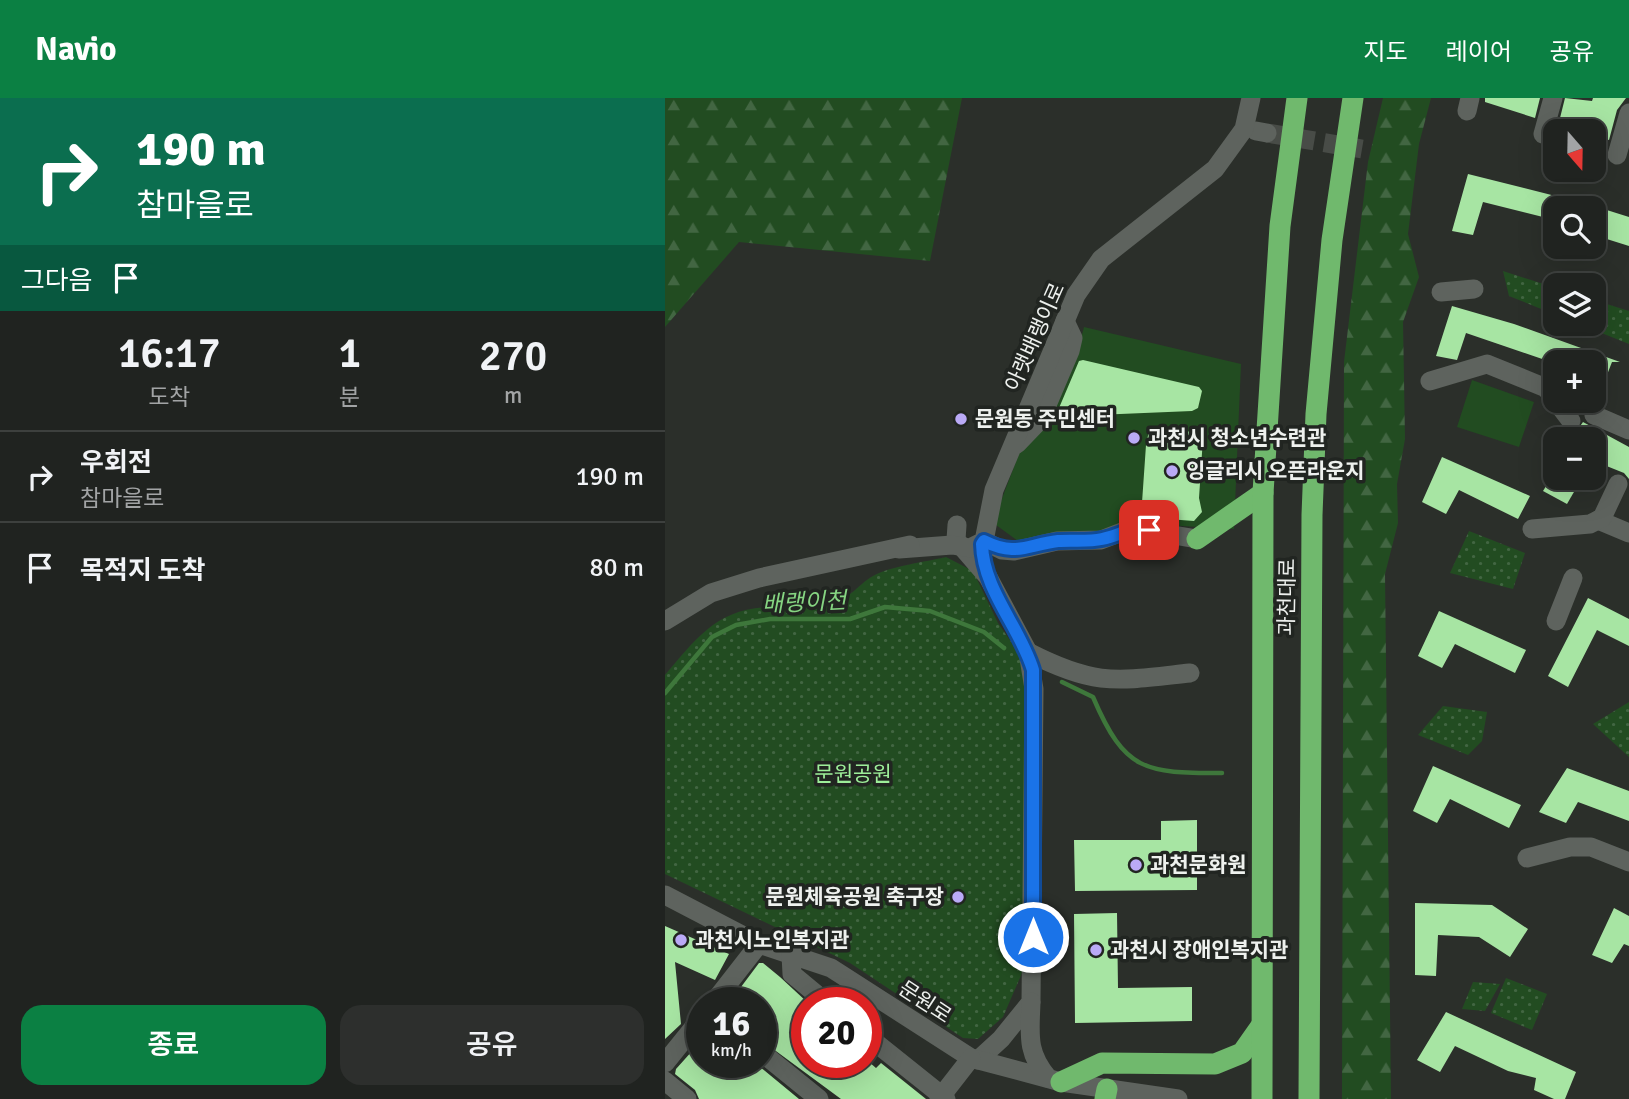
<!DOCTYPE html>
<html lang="ko">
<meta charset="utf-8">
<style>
:root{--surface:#202320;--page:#2d2f2d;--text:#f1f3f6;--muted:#a2a4a5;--line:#3d403e;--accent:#0b8043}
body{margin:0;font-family:Signika,"Noto Sans KR",sans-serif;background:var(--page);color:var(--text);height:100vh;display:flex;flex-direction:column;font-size:26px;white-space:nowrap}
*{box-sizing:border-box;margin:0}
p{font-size:23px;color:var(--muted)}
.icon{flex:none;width:38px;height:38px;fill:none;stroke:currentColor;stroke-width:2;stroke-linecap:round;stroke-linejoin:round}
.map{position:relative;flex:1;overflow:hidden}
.drawer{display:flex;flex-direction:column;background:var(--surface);width:665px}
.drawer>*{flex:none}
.guide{background:#0b6e4f;color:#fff;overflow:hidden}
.needle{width:46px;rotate:160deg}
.fabs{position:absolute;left:878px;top:21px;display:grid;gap:14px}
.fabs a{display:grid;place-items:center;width:63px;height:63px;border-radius:14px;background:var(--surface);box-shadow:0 7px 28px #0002,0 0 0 2px var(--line);font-size:35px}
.speed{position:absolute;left:21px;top:889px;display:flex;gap:14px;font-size:35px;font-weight:700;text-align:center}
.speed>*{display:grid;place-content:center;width:91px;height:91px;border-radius:50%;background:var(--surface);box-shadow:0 7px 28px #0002,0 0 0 2px var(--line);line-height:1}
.speed small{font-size:18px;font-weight:400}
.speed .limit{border:10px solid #d22;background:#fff;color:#111}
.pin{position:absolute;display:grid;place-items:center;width:60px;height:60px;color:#fff;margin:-30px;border-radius:14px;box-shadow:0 4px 10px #0006}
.me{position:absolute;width:77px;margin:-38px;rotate:0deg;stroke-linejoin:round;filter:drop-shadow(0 0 5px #0008)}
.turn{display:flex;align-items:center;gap:24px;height:147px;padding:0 21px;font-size:32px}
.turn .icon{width:91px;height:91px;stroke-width:2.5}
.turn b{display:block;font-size:49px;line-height:60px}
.then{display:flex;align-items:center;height:66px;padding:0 21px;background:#0003;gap:14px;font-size:26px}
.eta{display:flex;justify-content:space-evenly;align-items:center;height:119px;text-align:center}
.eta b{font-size:42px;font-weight:600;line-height:49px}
.action{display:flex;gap:14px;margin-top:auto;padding:14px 21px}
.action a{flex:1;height:80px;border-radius:21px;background:var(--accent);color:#fff;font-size:28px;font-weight:600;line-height:80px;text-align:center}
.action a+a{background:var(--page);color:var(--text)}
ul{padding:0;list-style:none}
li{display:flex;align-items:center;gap:21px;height:91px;padding:0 21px;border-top:2px solid var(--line)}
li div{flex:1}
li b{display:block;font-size:26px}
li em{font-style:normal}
header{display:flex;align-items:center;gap:42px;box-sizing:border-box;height:98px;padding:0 35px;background:var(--accent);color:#fff}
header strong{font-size:33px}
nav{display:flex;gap:38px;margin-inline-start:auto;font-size:24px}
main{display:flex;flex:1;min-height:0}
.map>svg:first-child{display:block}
.forest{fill:url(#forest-firs)}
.park{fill:url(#park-dots)}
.pitch{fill:#224c21}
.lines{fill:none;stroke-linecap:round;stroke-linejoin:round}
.stream{stroke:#3e773b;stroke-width:4.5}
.building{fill:#a7e5a3}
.minor-tunnel{stroke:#484c47;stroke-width:19;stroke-dasharray:19 10;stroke-linecap:butt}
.minor{stroke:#5e635e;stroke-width:19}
.highway{stroke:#70b96d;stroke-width:21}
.route-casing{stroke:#114b97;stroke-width:18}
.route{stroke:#1a73e8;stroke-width:12}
.poi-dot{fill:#baaaf6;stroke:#212521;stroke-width:2.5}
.labels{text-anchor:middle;stroke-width:7;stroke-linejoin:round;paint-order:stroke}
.street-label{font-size:21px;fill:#eef1ee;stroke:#212521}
.poi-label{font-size:21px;font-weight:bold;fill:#eef1ee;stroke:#212521;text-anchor:start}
.park-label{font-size:21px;fill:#9dee99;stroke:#212521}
.water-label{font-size:23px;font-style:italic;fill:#86d582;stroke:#212521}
</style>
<header>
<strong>Navio</strong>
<nav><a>지도</a><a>레이어</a><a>공유</a></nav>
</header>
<main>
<section class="drawer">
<div class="guide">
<div class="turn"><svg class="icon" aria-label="right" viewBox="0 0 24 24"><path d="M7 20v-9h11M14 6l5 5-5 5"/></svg><div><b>190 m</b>참마을로</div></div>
<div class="then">그다음<svg class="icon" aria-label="arrive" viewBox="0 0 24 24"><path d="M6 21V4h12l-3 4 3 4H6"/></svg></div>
</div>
<div class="eta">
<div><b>16:17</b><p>도착</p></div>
<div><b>1</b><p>분</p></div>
<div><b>270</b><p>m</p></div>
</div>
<ul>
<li><svg class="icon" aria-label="right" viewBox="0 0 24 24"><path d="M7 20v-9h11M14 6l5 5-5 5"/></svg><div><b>우회전</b><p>참마을로</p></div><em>190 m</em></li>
<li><svg class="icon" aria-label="arrive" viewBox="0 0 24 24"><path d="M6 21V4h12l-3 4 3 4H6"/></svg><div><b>목적지 도착</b></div><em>80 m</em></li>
</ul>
<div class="action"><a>종료</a><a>공유</a></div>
</section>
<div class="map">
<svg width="964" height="1001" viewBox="0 0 964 1001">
<defs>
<pattern id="forest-firs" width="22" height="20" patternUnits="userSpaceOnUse" patternTransform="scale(1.75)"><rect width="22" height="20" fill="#224c21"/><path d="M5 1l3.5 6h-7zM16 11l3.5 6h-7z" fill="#426642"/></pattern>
<pattern id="park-dots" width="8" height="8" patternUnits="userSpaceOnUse" patternTransform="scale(1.75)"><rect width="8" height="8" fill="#224c21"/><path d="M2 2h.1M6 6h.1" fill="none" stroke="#426642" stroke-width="1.8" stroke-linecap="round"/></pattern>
</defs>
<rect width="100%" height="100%" fill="#2b2f2a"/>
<g class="forest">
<polygon points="0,0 297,0 265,163 74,144 0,229"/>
<polygon points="718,0 766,0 754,46 743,136 754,179 738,224 740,341 732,386 733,425 720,476 726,1001 677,1001 679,264 703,64"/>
</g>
<g class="park">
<polygon points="838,173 891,190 891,217 844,198"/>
<polygon points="929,202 964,213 964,246 914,226 929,226"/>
<polygon points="804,433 860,455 848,491 785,475"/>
<path d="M 281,459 L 308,473 L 333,525 L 362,567 L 357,875 L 338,919 L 313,941 L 298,940 L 185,865 L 0,776 L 0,577 C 31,541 51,511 104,509 C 126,508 146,511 168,504 C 189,498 191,488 208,478 C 225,468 261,464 281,459 Z"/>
<polygon points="964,604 964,659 928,626"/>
<polygon points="778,608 822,614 817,643 803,657 753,637"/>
<polygon points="841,880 882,896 867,932 826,915"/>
<polygon points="808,884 835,886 820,913 797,911"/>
</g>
<g class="pitch">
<polygon points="419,229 576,266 569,431 464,425 431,435 387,436 353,443 331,427 330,419 355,353 410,264"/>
<polygon points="807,282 869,304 854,349 792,329"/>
</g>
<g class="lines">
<g class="stream">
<path d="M 397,584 L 428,599 C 460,674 480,675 557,675"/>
<polyline points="0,595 47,539 71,527 105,521 185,521 220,509 265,513 319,534 339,550"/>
</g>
</g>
<g class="building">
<polygon points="820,0 875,0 870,20 820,4"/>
<polygon points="900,0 927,3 928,0 961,0 952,12 944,42 929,38 929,33 893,28"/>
<polygon points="803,76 922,106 921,110 891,110 886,121 818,104 808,137 787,133"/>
<polygon points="929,108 964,119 964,148 929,137"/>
<polygon points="787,208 849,226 955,264 947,264 931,305 929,264 886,264 801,235 792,262 771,258"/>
<polygon points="418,262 534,289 537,293 533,310 527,313 431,317 430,325 412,321 412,317 391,317 414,263"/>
<polygon points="918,324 964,349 964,381 959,375 929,363 929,341 906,341"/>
<polygon points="485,328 534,335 538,340 534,400 537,414 529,423 476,419 481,347"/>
<polygon points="777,359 865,398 853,421 794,392 781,416 757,404"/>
<polygon points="886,380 917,380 902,406 878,393"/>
<polygon points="923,500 964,521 964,548 932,532 903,589 883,578"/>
<polygon points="774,513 861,552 850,575 790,546 777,570 753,558"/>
<polygon points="768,668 856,707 844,730 785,701 772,725 748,713"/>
<polygon points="902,670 964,693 964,723 913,704 901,725 874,714"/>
<polygon points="532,722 532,792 410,793 409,742 496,742 496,723"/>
<polygon points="750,805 827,807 863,831 845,859 814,839 773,837 771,878 750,877"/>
<polygon points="949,810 964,818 964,848 959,846 947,865 927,857"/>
<polygon points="452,815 453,890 527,889 527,923 410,925 409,816"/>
<polygon points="0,828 64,856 50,882 10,864 16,926 0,941"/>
<polygon points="94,865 98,865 115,879 142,904 142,964 167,964 172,969 176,964 204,964 211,970 216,965 261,1001 176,1001 96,942 96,905 64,905"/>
<polygon points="781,914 911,974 900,1001 889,1001 869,992 871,980 843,973 790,948 775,974 752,962"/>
<polygon points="37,942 37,964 42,964 54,973 61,964 89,964 134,1001 34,1001 30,992 10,976 11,971"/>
</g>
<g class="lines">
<polyline class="minor-tunnel" points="602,35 697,51"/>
<g class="minor">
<polyline points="802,13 805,0"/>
<polyline points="591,33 602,35"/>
<polyline points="878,36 888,0"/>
<polyline points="952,57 964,15"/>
<polyline points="776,194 809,191"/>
<polyline points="765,283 822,266 881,290 906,323"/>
<polyline points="929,317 964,332"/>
<polyline points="352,346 376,321 405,253 408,240 400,223"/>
<polyline points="933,422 964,435"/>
<polyline points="292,427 291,442 323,479 363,554 369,591 366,904 336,941 313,962"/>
<polyline points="867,431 925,426 937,420 953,386"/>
<polyline points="319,443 337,452 349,453 392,443 436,442 467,430 532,441"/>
<polyline points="234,451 287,447 305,450 319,443 329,392 411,197 436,161 550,71 579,31 586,0"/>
<polyline points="0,523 46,495 94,480 245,447"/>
<polyline points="891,523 908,480"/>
<path d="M 363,554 C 431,589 451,583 525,575"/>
<polyline points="862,760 905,749 926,749 964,764"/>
<polyline points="0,797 94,846 166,870 306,960 396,984 513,1001"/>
<polyline points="126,857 127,876 162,905"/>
<path d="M 366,904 C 365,936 361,954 383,980"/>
<polyline points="48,905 94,846"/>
<polyline points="201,937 281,1001"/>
<polyline points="96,954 154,1001"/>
<polyline points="0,965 37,919"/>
<polyline points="0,983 22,1001"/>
<polyline points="274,1001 306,960"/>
</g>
<g class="highway">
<polyline points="532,441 598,395"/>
<polyline points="396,984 437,965 550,966 577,955 596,928"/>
<polyline points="440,1001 442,991"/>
<polyline points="597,1001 598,395 615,128 632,0"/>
<polyline points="644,1001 647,417 651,316 667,142 688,0"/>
</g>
</g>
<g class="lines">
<defs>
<path id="route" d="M 368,839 L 368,572 C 355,529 318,492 317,446 L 319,443 C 351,459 361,447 393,443 C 407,442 423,444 437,441 C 457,437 462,429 484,432"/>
</defs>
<use href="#route" class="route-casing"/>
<use href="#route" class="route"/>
</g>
<g class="poi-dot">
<circle cx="296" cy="321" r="7"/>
<circle cx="469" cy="340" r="7"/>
<circle cx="507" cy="373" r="7"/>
<circle cx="471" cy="767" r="7"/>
<circle cx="293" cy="799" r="7"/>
<circle cx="16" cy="842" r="7"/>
<circle cx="431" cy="852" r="7"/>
</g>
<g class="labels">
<g class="street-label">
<text transform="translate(370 239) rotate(-66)" y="7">아랫배랭이로</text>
<text transform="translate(622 499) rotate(-89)" y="7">과천대로</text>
<text transform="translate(260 904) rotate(33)" y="7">문원로</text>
</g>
<g class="poi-label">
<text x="310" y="328">문원동 주민센터</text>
<text x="483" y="347">과천시 청소년수련관</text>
<text x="521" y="380">잉글리시 오픈라운지</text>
<text x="485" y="774">과천문화원</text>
<text x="279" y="806" text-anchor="end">문원체육공원 축구장</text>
<text x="30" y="849">과천시노인복지관</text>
<text x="445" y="859">과천시 장애인복지관</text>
</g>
<g class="park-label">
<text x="188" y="683">문원공원</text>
</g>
<g class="water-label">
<text transform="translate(139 504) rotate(-3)" y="8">배랭이천</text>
</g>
</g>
</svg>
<div class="fabs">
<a><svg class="needle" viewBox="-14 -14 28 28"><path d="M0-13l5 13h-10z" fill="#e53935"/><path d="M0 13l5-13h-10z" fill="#a2a4a5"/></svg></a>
<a><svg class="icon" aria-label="search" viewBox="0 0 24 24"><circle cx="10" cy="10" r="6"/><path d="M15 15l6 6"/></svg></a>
<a><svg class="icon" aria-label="layers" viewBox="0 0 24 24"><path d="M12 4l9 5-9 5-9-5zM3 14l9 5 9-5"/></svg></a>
<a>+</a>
<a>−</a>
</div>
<div class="speed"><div>16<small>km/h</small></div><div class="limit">20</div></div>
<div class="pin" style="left:484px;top:432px;background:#d93025"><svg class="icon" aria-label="arrive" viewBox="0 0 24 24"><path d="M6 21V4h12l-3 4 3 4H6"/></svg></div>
<svg class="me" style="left:368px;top:839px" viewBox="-20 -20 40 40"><circle r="17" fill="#1a73e8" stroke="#fff" stroke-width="3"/><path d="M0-11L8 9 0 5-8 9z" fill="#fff"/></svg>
</div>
</main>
